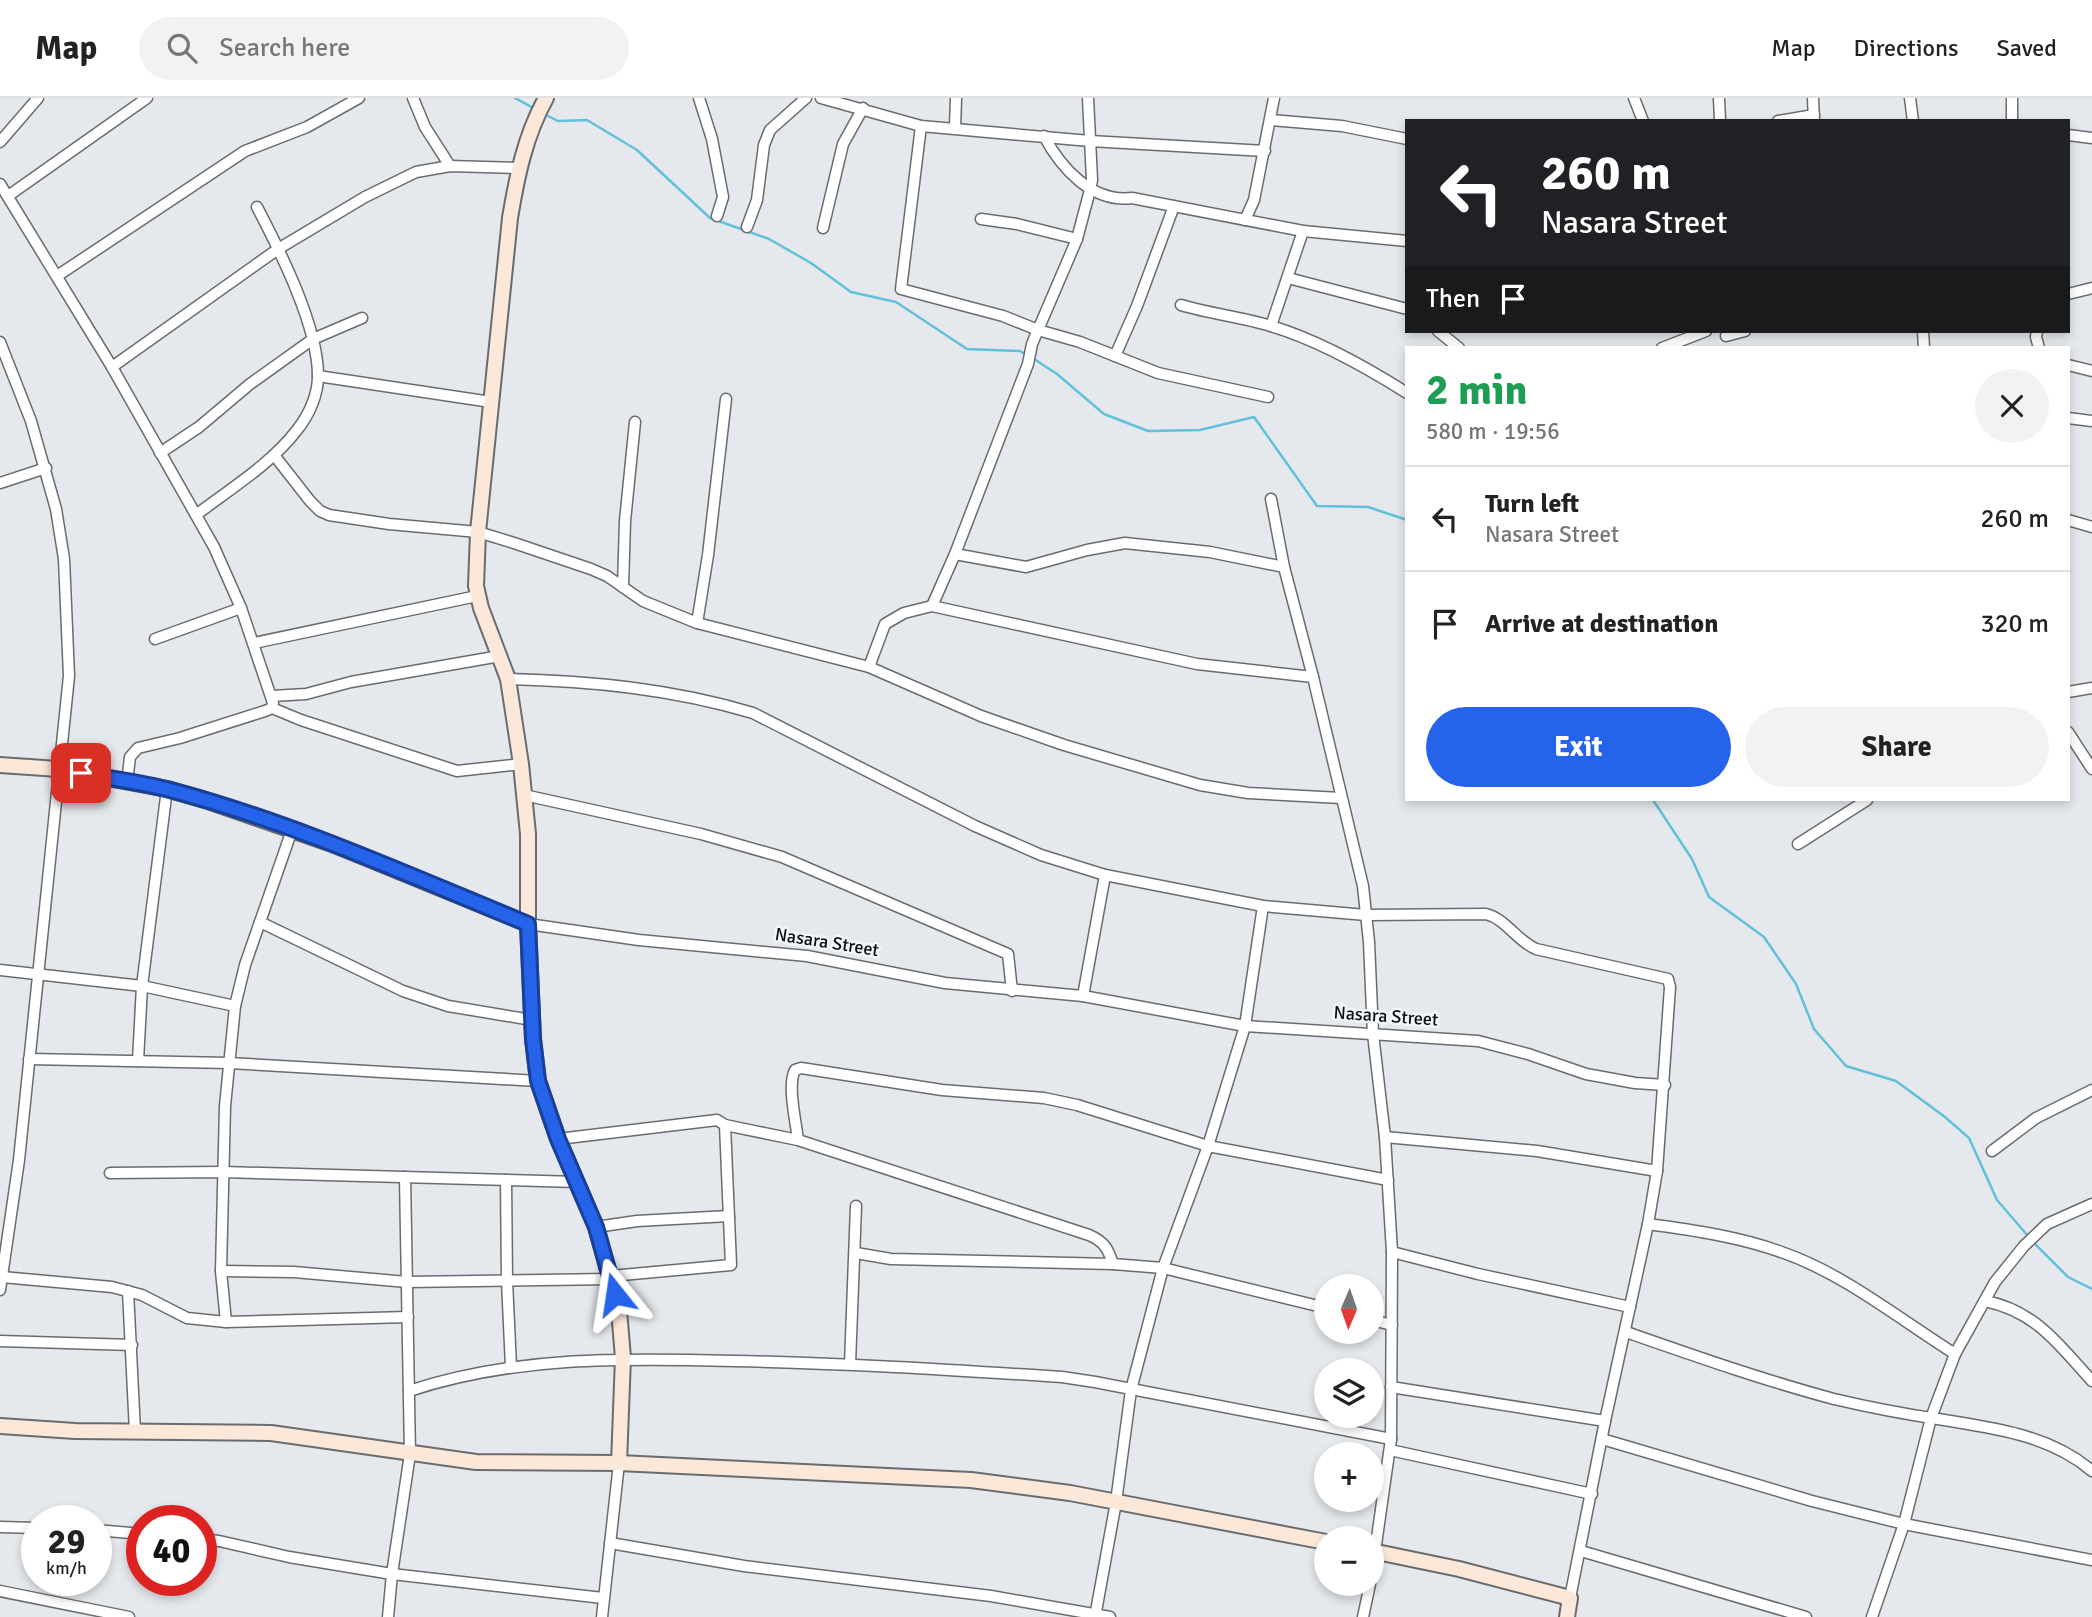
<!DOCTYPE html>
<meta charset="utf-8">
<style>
:root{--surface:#fff;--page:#f2f2f2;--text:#222;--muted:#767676;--line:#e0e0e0;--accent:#2563eb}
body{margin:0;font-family:Signika,sans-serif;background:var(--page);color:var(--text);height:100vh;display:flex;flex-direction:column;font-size:26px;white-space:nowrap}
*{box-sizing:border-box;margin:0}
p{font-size:23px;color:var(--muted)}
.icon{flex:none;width:38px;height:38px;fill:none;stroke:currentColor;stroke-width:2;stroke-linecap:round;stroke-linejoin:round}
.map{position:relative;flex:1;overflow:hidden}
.sheet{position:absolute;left:1405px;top:248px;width:665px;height:455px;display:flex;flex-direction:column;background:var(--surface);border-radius:0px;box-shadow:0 4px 10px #0003}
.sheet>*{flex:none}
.guide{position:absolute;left:1405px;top:21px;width:665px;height:214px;border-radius:0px;box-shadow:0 4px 10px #0003;background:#202124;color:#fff;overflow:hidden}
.needle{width:46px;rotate:182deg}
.controls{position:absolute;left:1314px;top:1176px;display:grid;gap:14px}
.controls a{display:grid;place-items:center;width:70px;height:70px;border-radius:50%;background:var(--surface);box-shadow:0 4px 10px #0003;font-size:35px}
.speed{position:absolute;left:21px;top:1407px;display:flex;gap:14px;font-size:35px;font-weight:700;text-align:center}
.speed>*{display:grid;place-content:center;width:91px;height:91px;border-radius:50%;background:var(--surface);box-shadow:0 4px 10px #0003;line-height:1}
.speed small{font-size:18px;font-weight:400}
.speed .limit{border:10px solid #d22;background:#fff;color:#111}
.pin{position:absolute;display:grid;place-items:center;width:60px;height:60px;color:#fff;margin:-30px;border-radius:14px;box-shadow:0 4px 10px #0006}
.me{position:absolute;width:77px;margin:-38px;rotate:345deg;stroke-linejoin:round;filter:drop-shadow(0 0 5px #0008)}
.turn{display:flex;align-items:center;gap:24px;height:147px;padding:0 21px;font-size:32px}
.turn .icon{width:91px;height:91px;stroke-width:2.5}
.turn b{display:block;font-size:49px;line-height:60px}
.then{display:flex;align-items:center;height:66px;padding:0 21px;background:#0003;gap:14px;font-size:26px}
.round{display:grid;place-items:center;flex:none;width:74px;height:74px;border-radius:37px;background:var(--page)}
.head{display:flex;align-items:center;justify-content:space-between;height:119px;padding:0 21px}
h1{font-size:42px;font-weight:700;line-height:52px;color:#1e9e55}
.cta{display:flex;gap:14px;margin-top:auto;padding:14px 21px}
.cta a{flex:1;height:80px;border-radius:42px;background:var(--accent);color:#fff;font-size:28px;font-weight:700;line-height:80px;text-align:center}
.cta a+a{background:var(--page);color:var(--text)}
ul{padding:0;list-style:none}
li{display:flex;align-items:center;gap:21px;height:105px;padding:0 21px;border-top:2px solid var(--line)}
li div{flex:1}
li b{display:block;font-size:26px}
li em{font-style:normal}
header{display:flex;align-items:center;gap:42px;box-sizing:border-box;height:98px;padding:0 35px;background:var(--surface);border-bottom:2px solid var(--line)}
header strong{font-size:33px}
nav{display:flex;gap:38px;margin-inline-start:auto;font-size:24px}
.search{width:490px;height:63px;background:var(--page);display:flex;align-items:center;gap:18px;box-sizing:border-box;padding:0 24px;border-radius:38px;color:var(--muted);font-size:26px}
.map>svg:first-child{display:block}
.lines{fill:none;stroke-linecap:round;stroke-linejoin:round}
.stream{stroke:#62c0d9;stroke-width:2.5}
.street-casing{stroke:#696c6f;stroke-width:13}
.secondary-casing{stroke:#696c6f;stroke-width:18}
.street{stroke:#fff;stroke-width:10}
.secondary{stroke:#fbe8d8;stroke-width:14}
.route-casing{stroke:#184099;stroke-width:18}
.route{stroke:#2563eb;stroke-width:12}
.labels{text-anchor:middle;stroke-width:5;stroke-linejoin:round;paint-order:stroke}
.street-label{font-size:18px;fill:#0b0c0d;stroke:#f3f6f9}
</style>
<header>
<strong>Map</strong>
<div class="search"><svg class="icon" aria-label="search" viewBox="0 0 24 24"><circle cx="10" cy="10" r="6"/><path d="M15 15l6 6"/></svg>Search here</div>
<nav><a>Map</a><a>Directions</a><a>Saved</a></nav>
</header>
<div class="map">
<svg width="2092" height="1519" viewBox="0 0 2092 1519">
<rect width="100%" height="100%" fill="#e5e8ec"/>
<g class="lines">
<g class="stream">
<polyline points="515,0 535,11"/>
<polyline points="544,16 558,23 587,22 637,52 710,120 769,141 811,165 851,194 896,204 967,251 1020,253 1025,256"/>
<polyline points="1031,259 1057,276 1104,316 1148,333 1200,332 1254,319 1317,408 1368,409 1407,422"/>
<polyline points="1653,702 1692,761 1709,799 1764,839 1796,886 1814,931 1846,968 1896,983 1945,1019 1969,1040 1997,1102 2028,1138"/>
<polyline points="2032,1143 2068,1179 2092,1191"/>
</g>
<defs>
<g id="street">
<polyline points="413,0 425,29 450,68"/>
<polyline points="699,0 712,41 723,99 717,118"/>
<polyline points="821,0 921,28 1090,43 1265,53"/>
<polyline points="1634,0 1643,23"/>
<polyline points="1719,0 1720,23"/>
<polyline points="1813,0 1814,23"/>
<polyline points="1910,0 1913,23"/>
<polyline points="2012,0 2012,23"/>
<polyline points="1271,22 1342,28 1407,41"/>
<polyline points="1778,23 1814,17"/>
<polyline points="921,28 901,191 1003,218 1038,232 1080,244 1158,275 1268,299"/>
<polyline points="955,30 956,0"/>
<polyline points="2068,37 2092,40"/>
<path d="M 1044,38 C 1061,70 1092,105 1132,100 L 1303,133 L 1407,143"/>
<polyline points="0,44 38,0"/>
<polyline points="0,86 112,269 214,449 241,510 273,605 272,610 265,613 180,640 138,650 130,659 127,684"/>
<polyline points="8,98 147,0"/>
<polyline points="981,121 1017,126 1077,141"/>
<polyline points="1245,122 1254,102 1274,0"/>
<polyline points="747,129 757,102 764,47 770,32 806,0"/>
<polyline points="823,130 843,46 863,10"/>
<polyline points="57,178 245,53 307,29 359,0"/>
<polyline points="1288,180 1407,211"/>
<polyline points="2068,196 2092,190"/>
<path d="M 1181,207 C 1211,216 1242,219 1271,228 C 1318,242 1366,269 1407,295"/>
<polyline points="1271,228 1303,133"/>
<polyline points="1438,233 1459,250"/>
<polyline points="1923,233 1924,250"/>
<polyline points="2037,233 2036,239 2039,250"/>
<polyline points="1726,238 1745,233"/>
<polyline points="0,244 31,323 56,411 64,461 69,578 19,1062 0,1192"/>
<polyline points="1662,250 1706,233"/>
<polyline points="1115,258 1137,208 1174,108"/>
<polyline points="2068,267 2092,273"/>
<polyline points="112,269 278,151 365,99 416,74 450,68 518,70"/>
<polyline points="318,278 491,304"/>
<polyline points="2068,320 2092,323"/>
<polyline points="160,355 199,329 250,286 313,241 362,220"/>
<polyline points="274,357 310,403 320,413 329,417 389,426 478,434 514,445 591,471 607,478 643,503 697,525 869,569 981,618 1064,647 1200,687 1248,695 1341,700"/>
<polyline points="0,385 46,370"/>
<polyline points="1271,401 1284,469 1313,579 1363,788 1369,844 1373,936 1385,1039 1392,1154 1391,1341 1372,1475"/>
<path d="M 196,417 C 230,391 271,366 297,332 C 309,317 318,297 318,278 C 318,228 280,153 257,109"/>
<polyline points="2068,422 2092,429"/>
<polyline points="955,456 1026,469 1087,452 1125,445 1210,454 1284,469"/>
<polyline points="623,489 625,423 635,324"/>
<polyline points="932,508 955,456 1028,266 1032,246 1077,141 1090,92 1092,82 1088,0"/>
<polyline points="697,525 708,457 726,301"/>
<polyline points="155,541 241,510"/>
<polyline points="254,545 477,498"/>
<polyline points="869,569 885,526 904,515 932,508 1197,566 1313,579"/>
<path d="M 508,581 C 591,583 673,591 753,615 L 975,728 L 1041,757 L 1105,777 L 1263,808 L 1366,817 L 1486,816 C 1506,821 1517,843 1536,851 L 1668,881 L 1670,889 L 1657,1073 L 1648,1126 L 1605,1323 L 1570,1500"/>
<polyline points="2068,594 2092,590"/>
<polyline points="272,598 306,596 351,584 500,558"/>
<polyline points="272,610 301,622 457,673 521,666"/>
<polyline points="2068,634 2092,671"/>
<polyline points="524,697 701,736 782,759 1008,856 1012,893"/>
<polyline points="1798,746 1867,702"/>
<polyline points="260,824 403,893 448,908 532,922"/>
<polyline points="528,826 639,842 807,858 945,885 1083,898 1245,928 1478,943 1528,956 1586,976 1635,985 1665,987"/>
<polyline points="0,872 142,888 235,908"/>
<polyline points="1083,898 1105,777"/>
<polyline points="29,961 229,965 538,983"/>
<polyline points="138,963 142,888 167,691"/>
<path d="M 725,1027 L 798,1042 L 1089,1137 C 1105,1144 1108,1151 1113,1166"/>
<polyline points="1385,1039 1537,1053 1657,1073"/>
<polyline points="558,1041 717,1022 725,1027 731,1167 611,1178"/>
<path d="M 798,1042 C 796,1024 787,987 795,972 L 801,970 L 942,992 L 1044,1000 L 1077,1007 L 1208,1048 L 1388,1082"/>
<polyline points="1992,1053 2036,1020 2092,992"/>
<polyline points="110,1075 223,1074 577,1084"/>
<polyline points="506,1082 507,1183 511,1269"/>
<path d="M 1648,1126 C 1693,1132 1741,1139 1784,1155 C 1844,1176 1901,1222 1955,1256"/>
<polyline points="596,1129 637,1123 729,1118"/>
<polyline points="1392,1154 1478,1176 1630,1209"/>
<polyline points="856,1155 891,1161 1113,1166 1163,1170 1326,1210"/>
<polyline points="221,1173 294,1174 407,1184 611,1181"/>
<polyline points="2,1179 112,1189 142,1197 187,1220 226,1224 408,1219"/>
<polyline points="128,1193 135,1334"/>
<path d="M 1985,1203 C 2036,1213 2059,1247 2092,1283"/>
<polyline points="1372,1222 1392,1227"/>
<polyline points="226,1224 221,1173 225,1008 235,908 245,867 292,732"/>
<path d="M 1626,1234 C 1695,1258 1763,1282 1834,1301 C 1868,1309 1904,1316 1938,1321 C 1992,1330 2049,1336 2092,1373"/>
<polyline points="0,1243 132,1247"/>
<polyline points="850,1266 856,1108"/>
<polyline points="1391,1289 1605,1323"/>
<path d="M 409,1293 C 514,1258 624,1260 734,1263 C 843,1265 952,1272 1062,1279 L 1095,1284 L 1391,1341"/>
<polyline points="1602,1341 1812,1403 1904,1426 2092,1462"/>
<polyline points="1390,1352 1592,1396"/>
<polyline points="0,1429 37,1430"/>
<polyline points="96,1432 142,1436"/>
<polyline points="201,1441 219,1443 289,1459 392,1476 603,1500"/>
<polyline points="610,1445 744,1468 991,1498 1110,1519"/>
<polyline points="1581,1453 1806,1519"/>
<polyline points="0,1493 129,1519"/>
<polyline points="388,1519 392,1476 410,1356 405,1079"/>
<polyline points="602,1519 619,1365"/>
<polyline points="1095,1519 1116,1404 1131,1292 1163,1170 1208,1048 1245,928 1263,808"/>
<polyline points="1363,1519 1370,1486"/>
<polyline points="1872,1519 1904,1426 1931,1320 1955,1256 1995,1184 2024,1148 2047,1126 2092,1106"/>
</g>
<g id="secondary">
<path d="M 546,0 C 525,38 517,78 510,120 L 478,434 L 476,488 L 481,510 L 508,581 L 521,666 L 528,736 L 528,826 L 533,941 L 538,983 L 558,1041 L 596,1129 L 619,1212 L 623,1260 L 619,1365"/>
<polyline points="0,667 58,671 167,691 205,702 332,746 528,826"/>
<polyline points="0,1328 75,1333 271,1335 476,1364 619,1365 971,1382 1070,1395 1326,1444"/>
<polyline points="1372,1453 1459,1471 1570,1500 1567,1519"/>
</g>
</defs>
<use href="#street" class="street-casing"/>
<use href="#secondary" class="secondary-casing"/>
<use href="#street" class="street"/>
<use href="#secondary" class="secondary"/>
</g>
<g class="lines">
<defs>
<path id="route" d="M 81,675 C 111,681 141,684 170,692 C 292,724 411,778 528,826 L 533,941 L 538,983 L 558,1041 L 596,1129 L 615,1196"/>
</defs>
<use href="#route" class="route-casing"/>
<use href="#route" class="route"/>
</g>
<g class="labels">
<g class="street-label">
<text transform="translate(827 844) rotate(9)" y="6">Nasara Street</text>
<text transform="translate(1386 918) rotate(4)" y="6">Nasara Street</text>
</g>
</g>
</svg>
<div class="controls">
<a><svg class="needle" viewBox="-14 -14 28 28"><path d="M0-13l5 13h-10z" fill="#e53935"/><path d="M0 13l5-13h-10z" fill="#767676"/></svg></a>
<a><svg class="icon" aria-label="layers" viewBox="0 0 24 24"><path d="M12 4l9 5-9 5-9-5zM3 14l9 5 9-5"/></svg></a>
<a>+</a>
<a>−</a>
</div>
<div class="speed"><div>29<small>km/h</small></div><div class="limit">40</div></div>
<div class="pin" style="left:81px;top:675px;background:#d93025"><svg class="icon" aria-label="arrive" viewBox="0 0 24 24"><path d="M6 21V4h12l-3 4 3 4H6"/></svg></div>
<svg class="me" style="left:615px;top:1196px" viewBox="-20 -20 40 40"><path d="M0-17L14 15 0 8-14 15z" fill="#2563eb" stroke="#fff" stroke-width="4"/></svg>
<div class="guide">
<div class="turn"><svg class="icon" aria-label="left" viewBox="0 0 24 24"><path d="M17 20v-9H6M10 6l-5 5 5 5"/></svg><div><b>260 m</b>Nasara Street</div></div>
<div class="then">Then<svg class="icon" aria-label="arrive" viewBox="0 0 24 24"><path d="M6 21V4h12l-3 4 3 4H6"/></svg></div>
</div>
<section class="sheet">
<div class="head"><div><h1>2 min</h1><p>580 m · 19:56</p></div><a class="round"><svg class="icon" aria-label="close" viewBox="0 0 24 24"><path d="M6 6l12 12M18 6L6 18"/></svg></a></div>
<ul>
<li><svg class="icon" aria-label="left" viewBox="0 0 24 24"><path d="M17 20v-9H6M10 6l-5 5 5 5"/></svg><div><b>Turn left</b><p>Nasara Street</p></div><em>260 m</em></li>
<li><svg class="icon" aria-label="arrive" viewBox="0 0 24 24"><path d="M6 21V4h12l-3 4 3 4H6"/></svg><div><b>Arrive at destination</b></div><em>320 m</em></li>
</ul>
<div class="cta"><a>Exit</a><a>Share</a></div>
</section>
</div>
